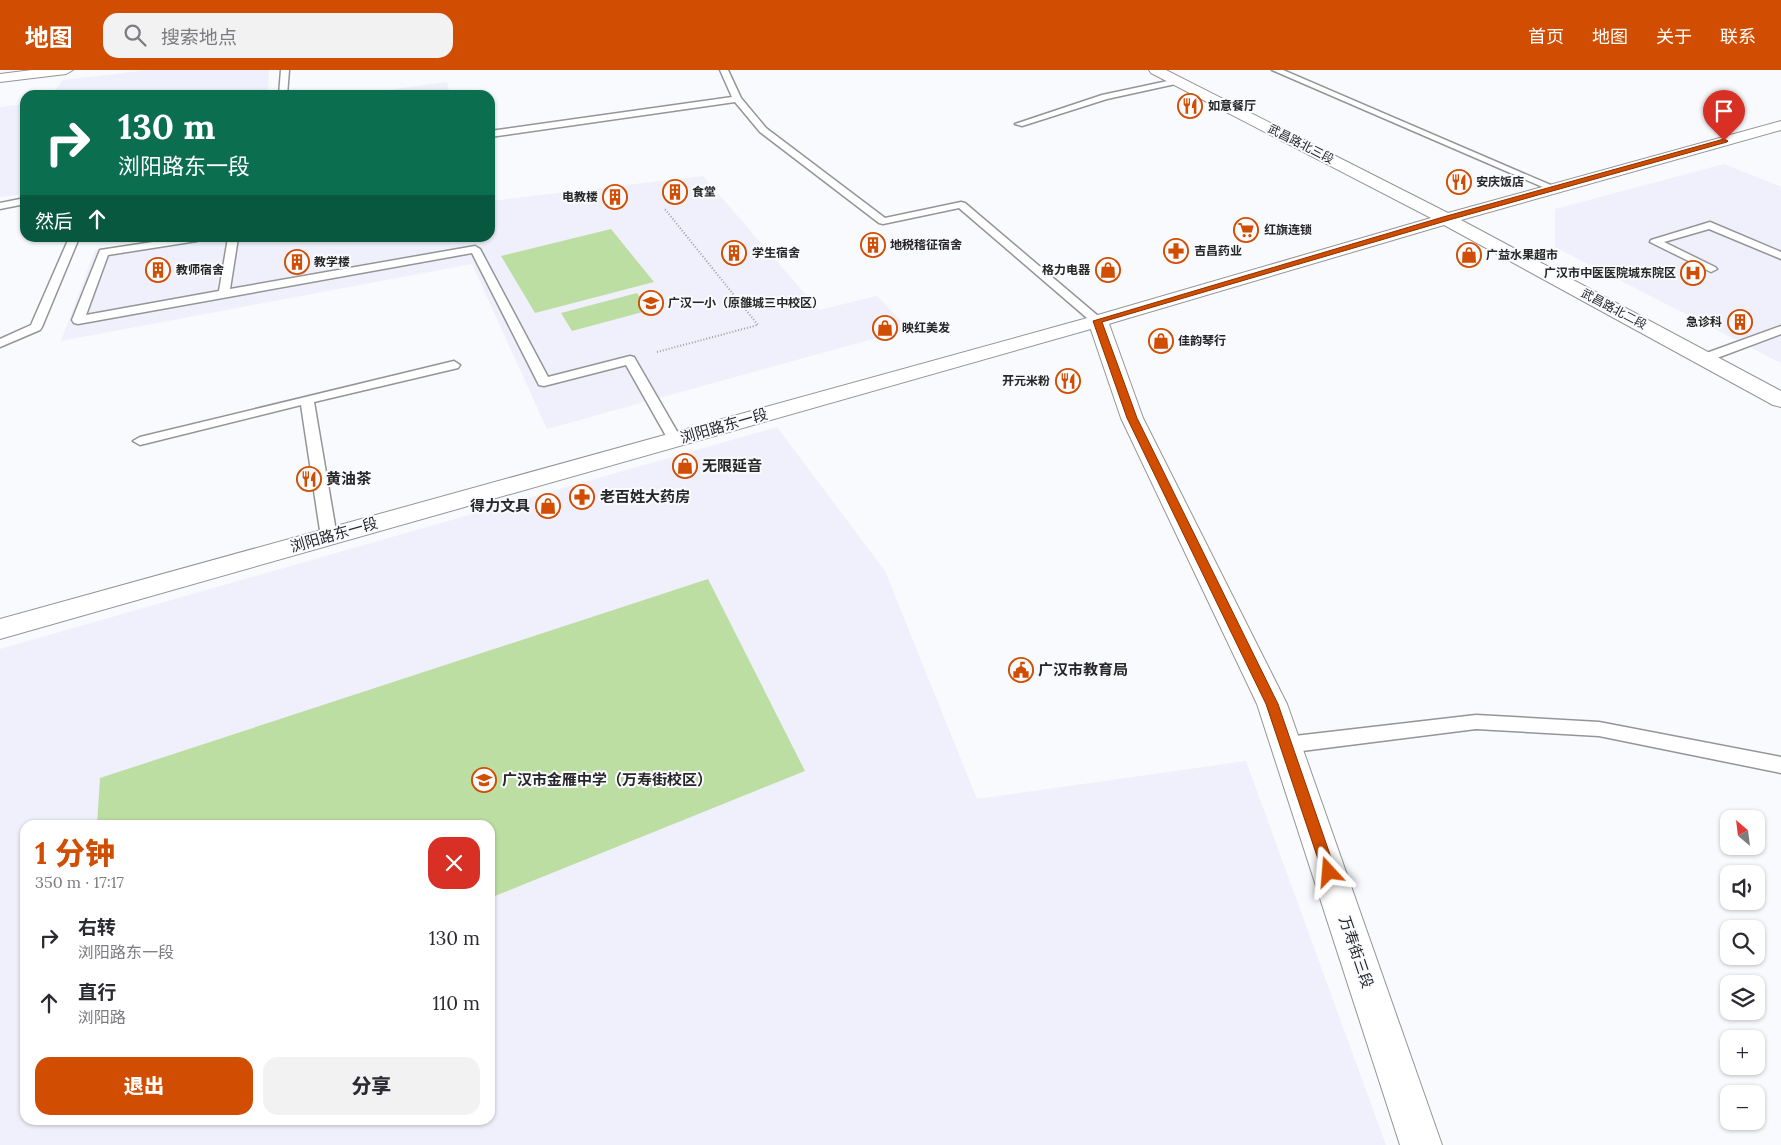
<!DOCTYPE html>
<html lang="zh">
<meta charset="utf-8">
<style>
:root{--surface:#fff;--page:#f2f2f3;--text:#2b2b33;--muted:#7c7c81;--accent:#d14d01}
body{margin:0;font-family:Lora,"Noto Sans SC",serif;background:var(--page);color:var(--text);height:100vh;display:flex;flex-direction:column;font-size:19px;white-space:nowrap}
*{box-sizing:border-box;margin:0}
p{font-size:16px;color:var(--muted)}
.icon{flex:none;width:28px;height:28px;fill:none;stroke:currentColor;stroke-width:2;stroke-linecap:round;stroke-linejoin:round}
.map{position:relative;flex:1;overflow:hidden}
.details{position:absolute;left:20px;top:750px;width:475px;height:305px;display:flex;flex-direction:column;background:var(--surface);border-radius:15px;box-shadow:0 1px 4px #0004}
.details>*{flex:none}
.top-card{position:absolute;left:20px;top:20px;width:475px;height:152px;border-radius:15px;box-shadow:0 1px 4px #0004;background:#0b6e4f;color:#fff;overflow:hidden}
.needle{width:32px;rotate:332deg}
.tools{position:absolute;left:1720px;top:740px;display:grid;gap:10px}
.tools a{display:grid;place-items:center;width:45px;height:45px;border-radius:10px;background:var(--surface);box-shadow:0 1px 4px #0004;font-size:25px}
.pin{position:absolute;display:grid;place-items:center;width:42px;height:42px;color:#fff;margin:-51px -21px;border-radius:50% 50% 50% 0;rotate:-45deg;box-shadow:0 0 5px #0007}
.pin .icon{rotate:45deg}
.me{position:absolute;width:55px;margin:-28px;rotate:341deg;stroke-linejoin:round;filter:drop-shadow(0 0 4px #0008)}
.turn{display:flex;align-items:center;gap:18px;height:105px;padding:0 15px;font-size:22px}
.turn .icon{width:65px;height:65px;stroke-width:2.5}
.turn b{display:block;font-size:35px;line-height:42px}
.then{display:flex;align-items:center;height:48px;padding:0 15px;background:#0003;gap:10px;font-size:19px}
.round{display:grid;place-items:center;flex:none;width:52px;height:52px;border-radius:15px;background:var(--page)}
.headline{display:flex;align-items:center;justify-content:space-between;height:85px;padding:0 15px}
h1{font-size:30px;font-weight:800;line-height:38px;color:var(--accent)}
.primary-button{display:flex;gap:10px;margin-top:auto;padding:10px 15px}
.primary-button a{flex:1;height:58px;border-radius:15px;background:var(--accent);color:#fff;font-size:20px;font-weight:800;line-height:58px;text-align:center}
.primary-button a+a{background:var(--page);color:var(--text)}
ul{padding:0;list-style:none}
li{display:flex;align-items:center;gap:15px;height:65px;padding:0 15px}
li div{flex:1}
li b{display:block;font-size:19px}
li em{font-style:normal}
header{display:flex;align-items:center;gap:30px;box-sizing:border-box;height:70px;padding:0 25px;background:var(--accent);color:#fff}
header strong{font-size:24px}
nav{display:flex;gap:28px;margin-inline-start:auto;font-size:18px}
.search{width:350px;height:45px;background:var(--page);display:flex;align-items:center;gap:12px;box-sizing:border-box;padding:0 18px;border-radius:15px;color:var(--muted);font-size:19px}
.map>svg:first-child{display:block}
.built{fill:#eff0fb;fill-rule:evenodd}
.green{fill:#bddea2}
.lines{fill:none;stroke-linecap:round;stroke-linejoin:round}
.service-casing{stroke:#949597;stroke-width:3}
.minor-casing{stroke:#949597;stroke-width:2}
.tertiary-casing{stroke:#949597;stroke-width:2}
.secondary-casing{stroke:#949597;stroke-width:2}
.path{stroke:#9d9ea0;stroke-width:2;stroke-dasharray:1 2;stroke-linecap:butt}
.service{fill:#fff;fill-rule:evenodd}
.minor{fill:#fff;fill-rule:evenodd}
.tertiary{fill:#fff;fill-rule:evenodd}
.secondary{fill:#fff;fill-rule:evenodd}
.route{fill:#d14d01;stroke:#883201}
.labels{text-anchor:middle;stroke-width:4;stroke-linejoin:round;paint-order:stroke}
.far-poi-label{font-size:12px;font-weight:bold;fill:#272728;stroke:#f9fafd;text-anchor:start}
.far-street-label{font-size:12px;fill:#272728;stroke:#f9fafd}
.street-label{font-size:15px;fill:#272728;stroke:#f9fafd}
.poi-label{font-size:15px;font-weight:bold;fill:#272728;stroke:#f9fafd;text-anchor:start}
</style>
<header>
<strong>地图</strong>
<div class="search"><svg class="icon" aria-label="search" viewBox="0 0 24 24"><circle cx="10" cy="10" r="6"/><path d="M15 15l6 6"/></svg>搜索地点</div>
<nav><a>首页</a><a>地图</a><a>关于</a><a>联系</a></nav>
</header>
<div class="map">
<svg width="1781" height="1075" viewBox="0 0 1781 1075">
<rect width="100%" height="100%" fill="#f9fafd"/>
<g class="built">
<polygon points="149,0 269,0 268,25 51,25 63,10"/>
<polygon points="447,12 450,25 350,25"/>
<polygon points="25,34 25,124 0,127 0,37"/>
<polygon points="1724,94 1781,117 1781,293 1555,177 1555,139"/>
<polygon points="703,106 819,240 877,226 909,259 547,359 472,194 61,271 95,180 168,168 490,168 490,131"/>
<path d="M 777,357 L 885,501 L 977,729 L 1246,691 L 1386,1075 L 0,1075 L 0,579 ZM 25,755 L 490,755 L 490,1050 L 25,1050 Z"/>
</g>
<g class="green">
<polygon points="611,159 654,212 535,243 501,186"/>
<polygon points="637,223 650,240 572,261 561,243"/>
<polygon points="708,509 805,701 490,828 490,755 97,755 100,708"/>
</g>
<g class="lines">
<defs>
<g id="service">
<polygon points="281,0 289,0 287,25 279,25"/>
<polygon points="720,0 728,0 741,28 766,58 885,148 961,132 965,133 1104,251 1098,255 1094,254 959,138 883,154 879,153 760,62 735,32 490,67 490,61 732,27"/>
<polygon points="1272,0 1283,0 1560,119 1555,122 1552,121"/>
<polygon points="1177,9 1181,11 1180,13 1107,29 1022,56 1015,54 1102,25"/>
<polygon points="25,128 25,134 0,139 0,133"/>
<polygon points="1710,152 1781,182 1781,189 1709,159 1664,172 1715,197 1717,199 1711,202 1650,172 1651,170"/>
<polygon points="69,168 79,168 42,257 40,260 0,277 0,269 31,255"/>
<polygon points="179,168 202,168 197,171 108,185 86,245 219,221 228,168 238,168 230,219 475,176 480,179 548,307 630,286 634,287 682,370 675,374 670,373 626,295 544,316 539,315 472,183 78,254 74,253 72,250 100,180"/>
<polygon points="1781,256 1781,264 1709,291 1705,292 1699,288 1701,285"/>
<polygon points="454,291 460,295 458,298 314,332 337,467 334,471 329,472 324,471 321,467 301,335 140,375 133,371 140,367"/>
<polygon points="1476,645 1599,652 1781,687 1781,703 1599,666 1476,659 1286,683 1280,680 1277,675 1280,670 1286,667"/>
</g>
<polygon id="minor" points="1098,245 1105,247 1108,251 1143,348 1287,634 1442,1075 1400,1075 1257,634 1121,348 1088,251 1091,247"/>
<polygon id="tertiary" points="1149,0 1166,0 1448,143 1781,51 1781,60 1461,150 1781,321 1781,337 1773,335 1444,155 1105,255 0,569 0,549 1091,247 1431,148 1151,3"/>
<polygon id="secondary" points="32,0 73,0 66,4 0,12 0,4"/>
</defs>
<use href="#service" class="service-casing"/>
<use href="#minor" class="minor-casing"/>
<use href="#tertiary" class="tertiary-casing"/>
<use href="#secondary" class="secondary-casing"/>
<polyline class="path" points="657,282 758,255 664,138"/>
<use href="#service" class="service"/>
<use href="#minor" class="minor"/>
<use href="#tertiary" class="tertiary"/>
<use href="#secondary" class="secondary"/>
</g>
<polygon class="route" points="1724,69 1728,71 1727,72 1449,150 1102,252 1137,348 1278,634 1336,802 1334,807 1329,809 1324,807 1266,634 1127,348 1093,251 1443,147"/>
<defs>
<symbol id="restaurant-ring" viewBox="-11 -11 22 22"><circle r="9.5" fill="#f9fafd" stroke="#d14d01" stroke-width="1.5"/><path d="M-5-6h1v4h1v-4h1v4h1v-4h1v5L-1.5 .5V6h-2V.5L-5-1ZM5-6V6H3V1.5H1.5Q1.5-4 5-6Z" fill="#d14d01"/></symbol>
<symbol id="building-ring" viewBox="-11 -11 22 22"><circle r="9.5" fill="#f9fafd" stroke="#d14d01" stroke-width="1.5"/><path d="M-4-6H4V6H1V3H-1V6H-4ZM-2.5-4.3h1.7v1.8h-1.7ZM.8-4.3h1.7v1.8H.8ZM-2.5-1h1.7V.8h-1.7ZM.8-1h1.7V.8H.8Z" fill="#d14d01"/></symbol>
<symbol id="supermarket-ring" viewBox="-11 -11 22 22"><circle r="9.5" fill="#f9fafd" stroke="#d14d01" stroke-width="1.5"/><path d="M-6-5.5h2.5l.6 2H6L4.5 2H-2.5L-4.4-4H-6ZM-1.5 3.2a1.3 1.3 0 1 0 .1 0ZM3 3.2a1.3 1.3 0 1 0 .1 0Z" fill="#d14d01"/></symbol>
<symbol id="pharmacy-ring" viewBox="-11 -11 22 22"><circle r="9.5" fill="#f9fafd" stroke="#d14d01" stroke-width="1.5"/><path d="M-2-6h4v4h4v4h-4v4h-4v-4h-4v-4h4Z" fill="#d14d01"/></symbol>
<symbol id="shop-ring" viewBox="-11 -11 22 22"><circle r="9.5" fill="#f9fafd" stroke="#d14d01" stroke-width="1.5"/><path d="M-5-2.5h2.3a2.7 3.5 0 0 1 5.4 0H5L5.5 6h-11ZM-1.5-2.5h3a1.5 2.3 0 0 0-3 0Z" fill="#d14d01"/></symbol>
<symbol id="hospital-ring" viewBox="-11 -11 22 22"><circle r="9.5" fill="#f9fafd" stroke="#d14d01" stroke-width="1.5"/><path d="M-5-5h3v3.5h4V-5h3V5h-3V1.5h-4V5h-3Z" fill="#d14d01"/></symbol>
<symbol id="school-ring" viewBox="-11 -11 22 22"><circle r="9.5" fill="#f9fafd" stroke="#d14d01" stroke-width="1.5"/><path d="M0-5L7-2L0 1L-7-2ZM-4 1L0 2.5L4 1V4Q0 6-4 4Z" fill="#d14d01"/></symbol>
<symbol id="civic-ring" viewBox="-11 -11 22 22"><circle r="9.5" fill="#f9fafd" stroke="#d14d01" stroke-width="1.5"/><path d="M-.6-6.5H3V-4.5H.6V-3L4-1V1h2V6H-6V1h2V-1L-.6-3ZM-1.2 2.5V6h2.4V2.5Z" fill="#d14d01"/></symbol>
</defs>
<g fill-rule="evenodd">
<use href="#restaurant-ring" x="1176" y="22" width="28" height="28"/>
<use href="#restaurant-ring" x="1445" y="98" width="28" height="28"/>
<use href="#building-ring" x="661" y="108" width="28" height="28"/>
<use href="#building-ring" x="601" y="113" width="28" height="28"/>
<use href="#supermarket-ring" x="1232" y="146" width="28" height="28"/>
<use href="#building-ring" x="859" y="161" width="28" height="28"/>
<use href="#pharmacy-ring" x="1162" y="167" width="28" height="28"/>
<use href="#building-ring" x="720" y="169" width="28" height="28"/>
<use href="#shop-ring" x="1455" y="171" width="28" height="28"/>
<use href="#building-ring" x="283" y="178" width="28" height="28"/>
<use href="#building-ring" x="144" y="186" width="28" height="28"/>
<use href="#shop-ring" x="1094" y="186" width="28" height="28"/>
<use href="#hospital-ring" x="1679" y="189" width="28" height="28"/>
<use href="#school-ring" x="637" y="219" width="28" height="28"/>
<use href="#building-ring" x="1726" y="238" width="28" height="28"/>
<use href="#shop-ring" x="871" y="244" width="28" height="28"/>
<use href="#shop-ring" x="1147" y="257" width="28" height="28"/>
<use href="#restaurant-ring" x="1054" y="297" width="28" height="28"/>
<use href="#shop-ring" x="671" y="382" width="28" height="28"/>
<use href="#restaurant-ring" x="295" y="395" width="28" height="28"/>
<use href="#pharmacy-ring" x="568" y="413" width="28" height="28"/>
<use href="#shop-ring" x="534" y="422" width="28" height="28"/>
<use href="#civic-ring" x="1007" y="586" width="28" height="28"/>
<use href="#school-ring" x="470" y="696" width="28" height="28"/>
</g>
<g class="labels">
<g class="far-poi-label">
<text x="1208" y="40">如意餐厅</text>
<text x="1476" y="116">安庆饭店</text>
<text x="692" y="126">食堂</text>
<text x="598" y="131" text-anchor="end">电教楼</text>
<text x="1264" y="164">红旗连锁</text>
<text x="890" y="179">地税稽征宿舍</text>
<text x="1194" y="185">吉昌药业</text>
<text x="752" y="187">学生宿舍</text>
<text x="1486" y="189">广益水果超市</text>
<text x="314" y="196">教学楼</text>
<text x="176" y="204">教师宿舍</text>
<text x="1090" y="204" text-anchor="end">格力电器</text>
<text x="1676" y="207" text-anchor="end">广汉市中医医院城东院区</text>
<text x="668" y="237">广汉一小（原雒城三中校区）</text>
<text x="1722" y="256" text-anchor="end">急诊科</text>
<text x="902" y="262">映红美发</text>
<text x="1178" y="275">佳韵琴行</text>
<text x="1050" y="315" text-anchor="end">开元米粉</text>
</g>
<g class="far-street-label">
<text transform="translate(1301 74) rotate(27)" y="4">武昌路北三段</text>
<text transform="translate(1614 239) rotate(28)" y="4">武昌路北二段</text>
</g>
<g class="street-label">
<text transform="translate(724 356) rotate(-16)" y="5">浏阳路东一段</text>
<text transform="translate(334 465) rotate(-16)" y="5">浏阳路东一段</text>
<text transform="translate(1356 882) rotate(71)" y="5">万寿街三段</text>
</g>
<g class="poi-label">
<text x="702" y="401">无限延音</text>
<text x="326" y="414">黄油茶</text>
<text x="600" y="432">老百姓大药房</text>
<text x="530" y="441" text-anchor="end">得力文具</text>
<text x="1038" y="605">广汉市教育局</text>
<text x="502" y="715">广汉市金雁中学（万寿街校区）</text>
</g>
</g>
</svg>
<div class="tools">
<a><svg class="needle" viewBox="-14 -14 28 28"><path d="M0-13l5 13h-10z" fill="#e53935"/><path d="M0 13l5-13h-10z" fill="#7c7c81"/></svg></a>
<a><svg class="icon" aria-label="sound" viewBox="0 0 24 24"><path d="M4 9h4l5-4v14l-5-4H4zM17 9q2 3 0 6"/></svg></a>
<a><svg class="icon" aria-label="search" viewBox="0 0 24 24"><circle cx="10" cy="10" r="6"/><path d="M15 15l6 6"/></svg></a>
<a><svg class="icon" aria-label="layers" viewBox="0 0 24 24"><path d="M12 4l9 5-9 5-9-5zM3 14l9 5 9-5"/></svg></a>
<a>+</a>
<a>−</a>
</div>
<div class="pin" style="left:1724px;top:71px;background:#d93025"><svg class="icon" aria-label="arrive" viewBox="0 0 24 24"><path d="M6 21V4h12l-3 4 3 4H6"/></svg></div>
<svg class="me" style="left:1329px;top:802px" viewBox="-20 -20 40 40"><path d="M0-17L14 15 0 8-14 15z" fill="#d14d01" stroke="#fff" stroke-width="4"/></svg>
<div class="top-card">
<div class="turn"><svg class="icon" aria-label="right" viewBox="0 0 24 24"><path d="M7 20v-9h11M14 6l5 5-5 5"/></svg><div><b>130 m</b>浏阳路东一段</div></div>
<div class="then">然后<svg class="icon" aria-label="ahead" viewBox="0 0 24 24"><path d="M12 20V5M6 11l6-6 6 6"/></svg></div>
</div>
<section class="details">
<div class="headline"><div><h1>1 分钟</h1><p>350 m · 17:17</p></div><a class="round" style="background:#d93025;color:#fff"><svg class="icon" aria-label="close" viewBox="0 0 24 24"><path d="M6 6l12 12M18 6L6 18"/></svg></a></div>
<ul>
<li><svg class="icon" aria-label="right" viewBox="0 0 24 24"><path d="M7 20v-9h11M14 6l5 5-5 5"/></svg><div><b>右转</b><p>浏阳路东一段</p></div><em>130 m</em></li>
<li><svg class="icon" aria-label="ahead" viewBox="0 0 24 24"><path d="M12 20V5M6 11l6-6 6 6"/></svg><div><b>直行</b><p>浏阳路</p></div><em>110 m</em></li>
</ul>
<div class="primary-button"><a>退出</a><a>分享</a></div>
</section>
</div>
